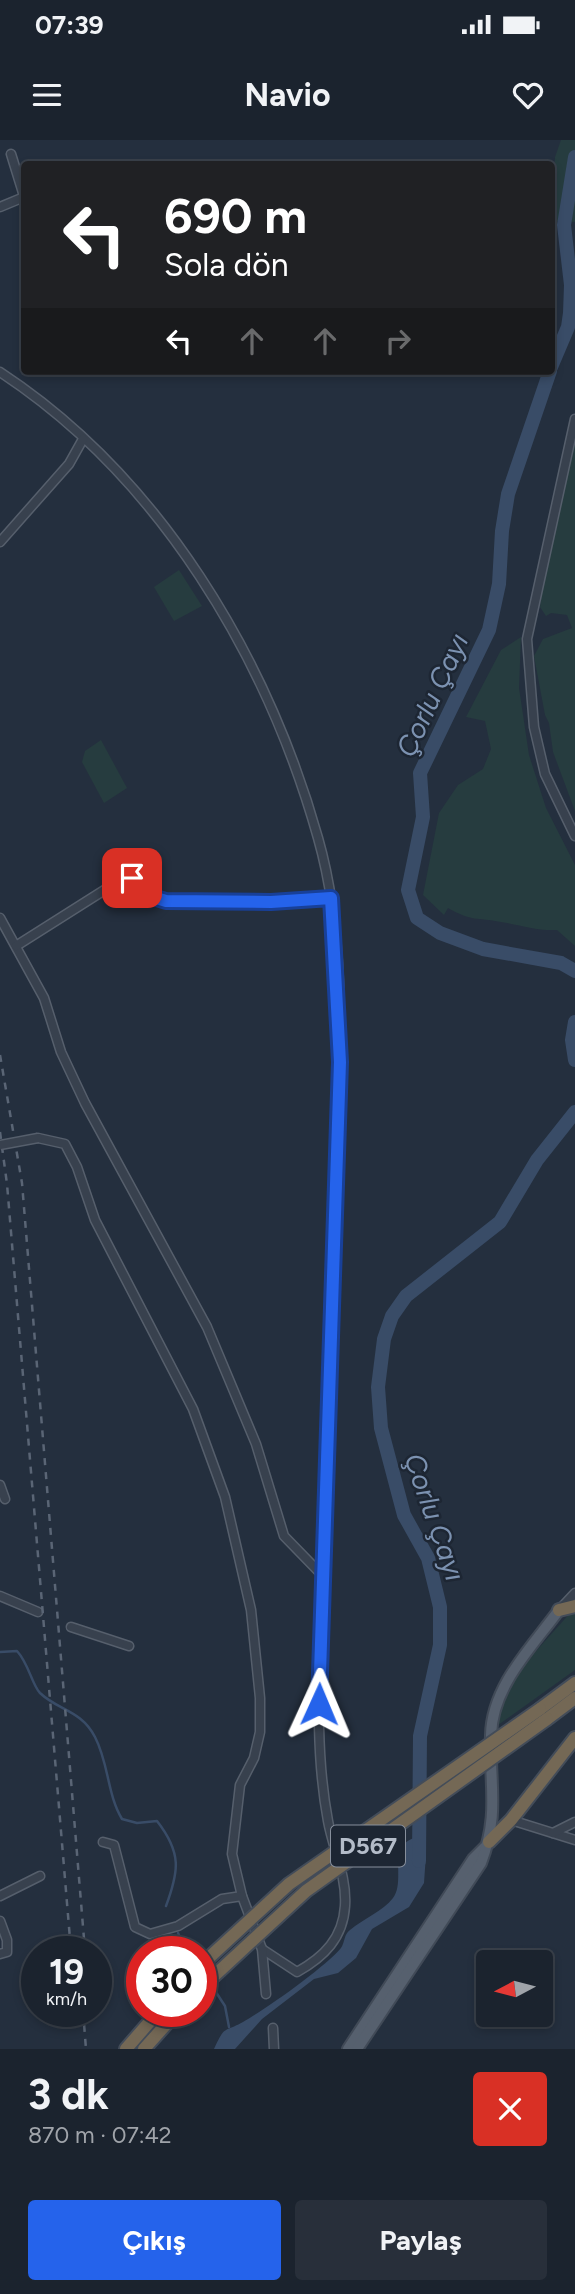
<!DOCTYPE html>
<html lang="tr">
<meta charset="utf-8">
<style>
:root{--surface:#1b232e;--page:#282f3a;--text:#f1f3f6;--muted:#a0a4aa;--line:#39404a;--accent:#2563eb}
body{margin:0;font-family:Figtree,sans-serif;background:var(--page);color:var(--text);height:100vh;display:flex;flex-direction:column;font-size:26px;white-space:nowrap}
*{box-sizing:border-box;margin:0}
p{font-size:23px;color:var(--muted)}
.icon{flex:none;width:38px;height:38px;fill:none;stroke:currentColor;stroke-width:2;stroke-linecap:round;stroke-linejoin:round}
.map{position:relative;height:1909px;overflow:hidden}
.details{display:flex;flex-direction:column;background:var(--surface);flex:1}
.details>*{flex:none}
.hud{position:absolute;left:21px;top:21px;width:534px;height:214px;border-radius:7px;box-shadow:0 4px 10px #0003,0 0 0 2px var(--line);background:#202124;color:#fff;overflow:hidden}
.needle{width:46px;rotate:263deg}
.tools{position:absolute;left:476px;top:1810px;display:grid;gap:14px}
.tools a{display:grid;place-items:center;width:77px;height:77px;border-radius:7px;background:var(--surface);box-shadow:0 4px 10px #0003,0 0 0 2px var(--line);font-size:35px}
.speed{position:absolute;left:21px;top:1796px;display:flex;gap:14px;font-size:35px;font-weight:700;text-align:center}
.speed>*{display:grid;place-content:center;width:91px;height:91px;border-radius:50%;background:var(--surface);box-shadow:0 4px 10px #0003,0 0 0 2px var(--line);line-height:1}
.speed small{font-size:18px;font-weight:400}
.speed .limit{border:10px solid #d22;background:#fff;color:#111}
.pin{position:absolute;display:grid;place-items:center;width:60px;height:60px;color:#fff;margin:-30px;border-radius:14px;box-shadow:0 4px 10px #0006}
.me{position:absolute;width:77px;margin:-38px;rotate:1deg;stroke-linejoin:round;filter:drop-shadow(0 0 5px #0008)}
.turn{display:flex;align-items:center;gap:24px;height:147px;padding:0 28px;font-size:32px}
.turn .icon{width:91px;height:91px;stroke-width:2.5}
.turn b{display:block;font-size:49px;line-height:60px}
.lanes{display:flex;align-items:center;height:66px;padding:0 28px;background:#0003;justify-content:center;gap:35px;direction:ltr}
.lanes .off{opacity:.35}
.round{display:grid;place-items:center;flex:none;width:74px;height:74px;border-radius:7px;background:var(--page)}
.overview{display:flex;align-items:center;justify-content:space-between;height:119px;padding:0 28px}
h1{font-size:42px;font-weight:700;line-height:52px}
.action{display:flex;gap:14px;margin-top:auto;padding:14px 28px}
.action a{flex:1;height:80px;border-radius:7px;background:var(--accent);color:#fff;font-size:28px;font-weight:700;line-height:80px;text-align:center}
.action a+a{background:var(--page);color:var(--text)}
.status{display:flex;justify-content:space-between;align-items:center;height:49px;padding:0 35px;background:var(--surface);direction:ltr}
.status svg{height:19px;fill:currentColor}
header{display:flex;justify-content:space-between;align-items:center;height:91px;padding:0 28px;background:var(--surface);font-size:32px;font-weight:700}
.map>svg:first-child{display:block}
.green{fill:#263c3f}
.water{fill:#394c67}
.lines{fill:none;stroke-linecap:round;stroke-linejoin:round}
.stream{stroke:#394c67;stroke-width:2.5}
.river{stroke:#394c67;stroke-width:14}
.minor-casing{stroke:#565f6c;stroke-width:11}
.major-casing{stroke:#414a57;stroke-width:14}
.highway-casing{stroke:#434c59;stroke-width:16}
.minor{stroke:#38414e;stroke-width:8}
.major{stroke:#56606e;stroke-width:10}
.highway{stroke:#746855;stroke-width:12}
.rail{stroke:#5a6575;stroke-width:2.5;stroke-dasharray:7 7;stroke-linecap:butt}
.minor-bridge-casing{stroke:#565f6c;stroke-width:11;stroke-linecap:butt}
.highway-bridge-casing{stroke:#434c59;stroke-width:16;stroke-linecap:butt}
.minor-bridge{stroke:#38414e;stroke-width:8}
.highway-bridge{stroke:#746855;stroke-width:12}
.route-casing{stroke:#184099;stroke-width:18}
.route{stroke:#2563eb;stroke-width:12}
.labels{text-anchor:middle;stroke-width:5;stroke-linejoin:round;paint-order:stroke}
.shield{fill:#1d2633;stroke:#878f9c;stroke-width:2}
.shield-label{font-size:24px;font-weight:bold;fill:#b4bcc9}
.water-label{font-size:28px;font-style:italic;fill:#7c92b1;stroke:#1d2633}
</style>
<div class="status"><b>07:39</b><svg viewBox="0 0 49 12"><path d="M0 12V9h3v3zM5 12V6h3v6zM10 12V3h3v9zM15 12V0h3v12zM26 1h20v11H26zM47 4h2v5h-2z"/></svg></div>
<header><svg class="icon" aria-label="menu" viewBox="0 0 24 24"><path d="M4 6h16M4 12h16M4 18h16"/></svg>Navio<svg class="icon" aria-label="heart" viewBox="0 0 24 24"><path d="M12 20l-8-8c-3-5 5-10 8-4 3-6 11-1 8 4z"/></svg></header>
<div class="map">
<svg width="575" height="1909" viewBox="0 0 575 1909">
<rect width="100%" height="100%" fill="#242f3e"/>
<g class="green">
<polygon points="561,0 575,0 575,82 554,81 552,74 555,17"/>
<polygon points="575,302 575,671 553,612 549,583 545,575 534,516 543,499 572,488 567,475 551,473 546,476 540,467 543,438"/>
<polygon points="179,430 202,466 174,481 154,447"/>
<path d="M 521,497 L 519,548 L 529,615 L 546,668 L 575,725 L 575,806 L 557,790 C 536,791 522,785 501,782 C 476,777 473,782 448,768 L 444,775 L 423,755 L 439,673 L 458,645 L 483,629 L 491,609 L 485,581 L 466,577 L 501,510 Z"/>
<polygon points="101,600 127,648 104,663 82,622 85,611"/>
<polygon points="572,1471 575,1471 575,1530 494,1588 508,1542"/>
</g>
<path class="water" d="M 414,1698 L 426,1714 L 424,1743 L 409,1767 L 372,1789 L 356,1818 L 338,1833 L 314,1839 L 262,1879 L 235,1909 L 214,1909 C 225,1885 223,1893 243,1882 C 266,1869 324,1828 341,1808 C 345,1802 344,1794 350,1790 C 363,1779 383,1771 393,1758 C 406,1741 387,1707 414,1698 Z"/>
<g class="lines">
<g class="stream">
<path d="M 0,1512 L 17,1511 C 29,1524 32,1545 40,1553 C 59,1571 81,1570 95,1597 C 109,1624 107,1654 122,1679 L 137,1683 L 157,1681 C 182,1713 179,1731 166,1766"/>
<polyline points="178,1793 186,1811"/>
<polyline points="210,1843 225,1866 229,1887"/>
</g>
<g class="river">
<polyline points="551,227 568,187 570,173 571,145 564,85 575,17"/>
<polyline points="550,231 508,354 502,391 499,444 489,490 420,633 423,677 408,750 417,778 440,793 483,809 561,823 575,831"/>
<polyline points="575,882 572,900 575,920"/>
<polyline points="419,1721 420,1596 440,1505 440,1467 428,1418 404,1375 381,1288 378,1247 384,1199 392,1176 406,1156 500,1082 537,1020 575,972"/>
</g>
<defs>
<g id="minor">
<polyline points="11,14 24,56"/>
<polyline points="0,67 24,57"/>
<path d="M 0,232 C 160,337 267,517 318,698 C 349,806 339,933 336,1045 C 331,1187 325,1329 321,1472 C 319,1541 315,1612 328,1681 C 333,1709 347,1736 345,1766 C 343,1798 324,1817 297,1832 L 262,1809"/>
<polyline points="575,279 527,499 534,587 545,634 575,696"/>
<polyline points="0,402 69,324 83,299"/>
<polyline points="0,778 44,858 61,912 85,963 207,1187 256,1304 284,1396 322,1435"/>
<path d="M 16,806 L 125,737 C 141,740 150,756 166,761 L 271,762 L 331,758"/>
<polyline points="38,998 65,1004 77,1027 95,1080 193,1269 225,1357 251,1470 260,1558 260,1592 254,1618 240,1645 232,1714 242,1756 262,1809 266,1854"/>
<polyline points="0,1345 5,1359"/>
<polyline points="0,1456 38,1472"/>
<polyline points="560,1469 575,1453"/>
<polyline points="71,1487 129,1506"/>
<polyline points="511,1680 575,1700"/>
<polyline points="553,1693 575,1682"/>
<polyline points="103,1702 114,1705 135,1787 150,1794 178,1786 222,1759 242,1756"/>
<polyline points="0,1756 40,1736"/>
<polyline points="0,1781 7,1800 7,1812 0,1814"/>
<polyline points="273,1888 274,1909"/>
</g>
<g id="major">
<polyline points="348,1909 473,1719 485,1707"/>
<path d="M 357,1909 L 481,1723 C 500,1673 489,1645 491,1595 C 492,1546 532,1507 559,1470"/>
</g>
<g id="highway">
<polyline points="559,1470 575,1466"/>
<polyline points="540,1569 575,1543"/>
<polyline points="547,1579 575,1558"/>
<polyline points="489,1702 511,1680 575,1598"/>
<polyline points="126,1909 159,1871"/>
<polyline points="144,1909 178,1871"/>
</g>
</defs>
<use href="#minor" class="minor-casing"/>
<use href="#major" class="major-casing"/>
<use href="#highway" class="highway-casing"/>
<use href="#minor" class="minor"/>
<use href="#major" class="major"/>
<use href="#highway" class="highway"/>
<g class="rail">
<polyline points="0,915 22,1043 85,1811"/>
<polyline points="0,992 7,1044 71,1811"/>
<polyline points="83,1871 86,1909"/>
</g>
<defs>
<polyline id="minor-bridge" points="0,1005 38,998"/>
<g id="highway-bridge">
<polyline points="201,1825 289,1744 540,1569"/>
<polyline points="201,1848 306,1751 547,1579"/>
</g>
</defs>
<use href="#minor-bridge" class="minor-bridge-casing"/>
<use href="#highway-bridge" class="highway-bridge-casing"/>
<use href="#minor-bridge" class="minor-bridge"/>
<use href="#highway-bridge" class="highway-bridge"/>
</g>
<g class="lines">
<defs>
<polyline id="route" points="132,738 153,757 166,761 271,762 331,758 340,922 319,1564"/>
</defs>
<use href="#route" class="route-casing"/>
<use href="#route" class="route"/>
</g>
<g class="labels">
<rect class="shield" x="331" y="1685.5" width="74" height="41" rx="5"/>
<g class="shield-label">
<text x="368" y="1714">D567</text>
</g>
<g class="water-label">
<text transform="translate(432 555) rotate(-65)" y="10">Çorlu Çayı</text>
<text transform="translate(435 1377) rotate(71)" y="10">Çorlu Çayı</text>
</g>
</g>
</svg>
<div class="tools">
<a><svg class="needle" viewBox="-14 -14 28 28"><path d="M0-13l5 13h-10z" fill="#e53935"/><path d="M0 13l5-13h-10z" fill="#a0a4aa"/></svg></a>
</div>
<div class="speed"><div>19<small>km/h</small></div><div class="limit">30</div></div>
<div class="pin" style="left:132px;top:738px;background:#d93025"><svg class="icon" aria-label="arrive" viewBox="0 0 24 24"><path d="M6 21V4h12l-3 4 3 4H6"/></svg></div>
<svg class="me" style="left:319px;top:1564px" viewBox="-20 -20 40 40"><path d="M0-17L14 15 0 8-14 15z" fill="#2563eb" stroke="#fff" stroke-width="4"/></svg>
<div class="hud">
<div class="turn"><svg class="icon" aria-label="left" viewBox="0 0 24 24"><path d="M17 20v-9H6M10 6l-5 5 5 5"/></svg><div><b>690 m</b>Sola dön</div></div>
<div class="lanes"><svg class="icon" aria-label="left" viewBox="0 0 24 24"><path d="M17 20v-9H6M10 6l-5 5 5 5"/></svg><svg class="icon off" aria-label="ahead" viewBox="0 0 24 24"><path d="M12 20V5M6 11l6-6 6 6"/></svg><svg class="icon off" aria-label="ahead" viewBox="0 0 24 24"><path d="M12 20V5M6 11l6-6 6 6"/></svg><svg class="icon off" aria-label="right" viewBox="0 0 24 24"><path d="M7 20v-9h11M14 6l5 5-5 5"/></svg></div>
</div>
</div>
<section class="details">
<div class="overview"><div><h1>3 dk</h1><p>870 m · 07:42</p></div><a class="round" style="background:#d93025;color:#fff"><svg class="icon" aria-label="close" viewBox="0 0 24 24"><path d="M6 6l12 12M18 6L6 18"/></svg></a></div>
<div class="action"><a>Çıkış</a><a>Paylaş</a></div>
</section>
